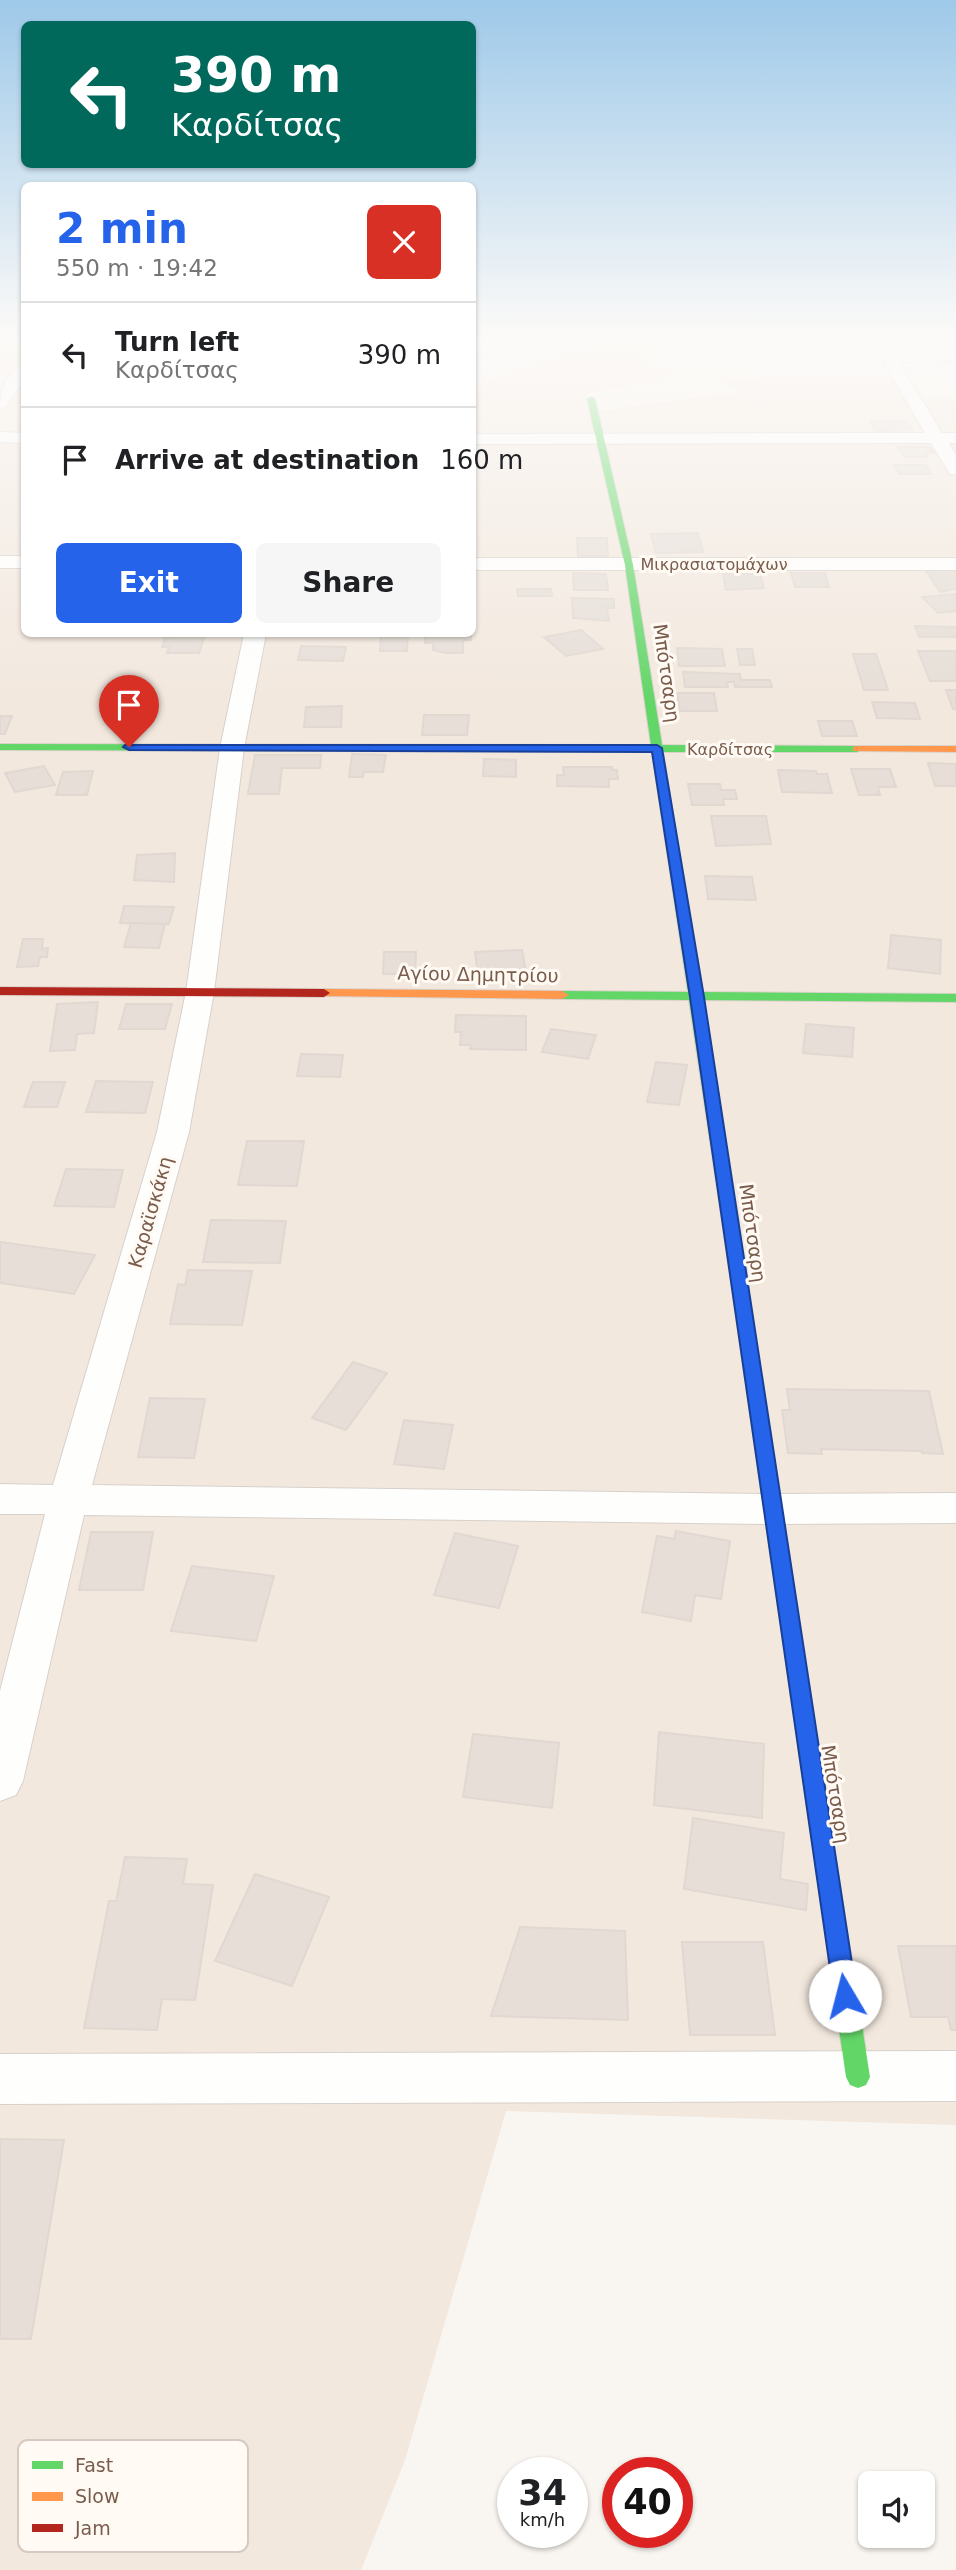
<!DOCTYPE html>
<meta charset="utf-8">
<style>
:root{--surface:#fff;--page:#f6f6f6;--text:#202124;--muted:#757577;--line:#e0e0e0;--accent:#2563eb}
body{margin:0;font-family:"DejaVu Sans",sans-serif;background:var(--page);color:var(--text);height:100vh;display:flex;flex-direction:column;font-size:26px;white-space:nowrap}
*{box-sizing:border-box;margin:0}
p{font-size:23px;color:var(--muted)}
.icon{flex:none;width:38px;height:38px;fill:none;stroke:currentColor;stroke-width:2;stroke-linecap:round;stroke-linejoin:round}
.map{position:relative;flex:1;overflow:hidden}
.side{position:absolute;left:21px;top:182px;width:455px;height:455px;display:flex;flex-direction:column;background:var(--surface);border-radius:10px;box-shadow:0 2px 5px #0004}
.side>*{flex:none}
.banner{position:absolute;left:21px;top:21px;width:455px;height:147px;border-radius:10px;box-shadow:0 2px 5px #0004;background:#00695c;color:#fff;overflow:hidden}
.buttons{position:absolute;left:858px;top:2471px;display:grid;gap:14px}
.buttons a{display:grid;place-items:center;width:77px;height:77px;border-radius:10px;background:var(--surface);box-shadow:0 2px 5px #0004;font-size:35px}
.speed{position:absolute;left:497px;top:2457px;display:flex;gap:14px;font-size:35px;font-weight:700;text-align:center}
.speed>*{display:grid;place-content:center;width:91px;height:91px;border-radius:50%;background:var(--surface);box-shadow:0 2px 5px #0004;line-height:1}
.speed small{font-size:18px;font-weight:400}
.speed .limit{border:10px solid #d22;background:#fff;color:#111}
.pin{position:absolute;display:grid;place-items:center;width:60px;height:60px;color:#fff;margin:-72px -30px;border-radius:50% 50% 50% 0;rotate:-45deg;box-shadow:0 0 7px #0007}
.pin .icon{rotate:45deg}
.me{position:absolute;width:77px;margin:-38px;rotate:352deg;stroke-linejoin:round;filter:drop-shadow(0 0 5px #0008)}
.turn{display:flex;align-items:center;gap:24px;height:147px;padding:0 35px;font-size:32px}
.turn .icon{width:91px;height:91px;stroke-width:2.5}
.turn b{display:block;font-size:49px;line-height:60px}
.round{display:grid;place-items:center;flex:none;width:74px;height:74px;border-radius:10px;background:var(--page)}
.head{display:flex;align-items:center;justify-content:space-between;height:119px;padding:0 35px}
h1{font-size:42px;font-weight:600;line-height:52px;color:var(--accent)}
.cta{display:flex;gap:14px;margin-top:auto;padding:14px 35px}
.cta a{flex:1;height:80px;border-radius:10px;background:var(--accent);color:#fff;font-size:28px;font-weight:600;line-height:80px;text-align:center}
.cta a+a{background:var(--page);color:var(--text)}
ul{padding:0;list-style:none}
li{display:flex;align-items:center;gap:21px;height:105px;padding:0 35px;border-top:2px solid var(--line)}
li div{flex:1}
li b{display:block;font-size:26px}
li em{font-style:normal}
.map>svg:first-child{display:block}
.residential{fill:#f2e8de}
.building{fill:#e6ded7;stroke:#e2d8d2;stroke-width:2}
.lines{fill:none;stroke-linecap:round;stroke-linejoin:round}
.street-casing{stroke:#d7d1cb;stroke-width:2}
.fast-casing{stroke:#d9d2cb;stroke-width:2}
.slow-casing{stroke:#d9d2cb;stroke-width:2}
.jam-casing{stroke:#d9d2cb;stroke-width:2}
.street{fill:#fefefd;fill-rule:evenodd}
.fast{fill:#63d668;fill-rule:evenodd}
.slow{fill:#ff974d;fill-rule:evenodd}
.jam{fill:#b3261e;fill-rule:evenodd}
.route{fill:#2563eb;stroke:#184099;stroke-width:2}
.labels{text-anchor:middle;stroke-width:6;stroke-linejoin:round;paint-order:stroke}
.far-street-label{font-size:16px;fill:#7a5c4d;stroke:#fffaf3}
.street-label{font-size:19px;fill:#7a5c4d;stroke:#fffaf3}
.key{fill:#fffaf3;stroke:#d7cbc1;stroke-width:2}
.key-label{font-size:19px;fill:#7a5c4d}
</style>
<div class="map">
<svg width="956" height="2570" viewBox="0 0 956 2570">
<rect width="100%" height="100%" fill="#f9f5f0"/>
<polygon class="residential" points="0,339 24,339 24,634 472,634 473,385 569,355 541,345 579,339 634,339 672,350 635,359 675,374 588,394 590,412 738,392 719,379 894,376 910,399 956,399 956,2125 506,2111 405,2460 361,2570 0,2570"/>
<g class="building">
<polygon points="870,421 907,421 913,430 875,431"/>
<polygon points="898,447 930,447 934,453 926,453 928,457 904,457"/>
<polygon points="894,465 926,465 931,474 899,474"/>
<polygon points="698,533 703,552 656,553 651,534"/>
<polygon points="577,538 607,538 608,556 578,556"/>
<polygon points="924,568 956,568 956,589 940,592"/>
<polygon points="573,573 606,574 608,590 574,590"/>
<polygon points="791,573 825,573 829,587 795,587"/>
<polygon points="723,574 760,574 764,588 726,590"/>
<polygon points="517,589 551,589 552,596 518,596"/>
<polygon points="956,594 956,611 938,613 922,597"/>
<polygon points="572,598 614,599 614,608 607,608 609,621 573,618"/>
<polygon points="915,626 956,627 956,637 919,637"/>
<polygon points="581,630 603,649 566,656 544,637"/>
<polygon points="174,634 204,637 199,653 167,653 169,647 162,647 165,637 173,637"/>
<polygon points="381,634 408,634 407,651 380,651"/>
<polygon points="425,634 471,634 471,640 463,640 463,653 445,653 433,650 433,643 425,643"/>
<polygon points="301,646 346,647 343,661 298,660"/>
<polygon points="677,648 722,649 725,666 679,666"/>
<polygon points="737,649 752,649 755,665 740,665"/>
<polygon points="918,651 956,651 956,681 930,681"/>
<polygon points="853,654 876,654 888,690 864,690"/>
<polygon points="683,672 740,674 741,680 770,680 772,687 735,687 734,682 727,682 728,687 685,687"/>
<polygon points="946,690 956,690 956,709 953,709"/>
<polygon points="677,693 714,693 717,711 680,711"/>
<polygon points="872,702 915,703 920,719 877,718"/>
<polygon points="342,706 341,727 304,727 306,707"/>
<polygon points="424,715 469,715 467,735 422,735"/>
<polygon points="0,716 12,716 5,734 0,734"/>
<polygon points="818,721 852,721 857,736 822,736"/>
<polygon points="352,754 386,755 383,772 364,772 363,777 349,777"/>
<polygon points="255,755 321,755 320,768 282,768 279,794 248,794"/>
<polygon points="484,759 516,760 516,777 483,776"/>
<polygon points="928,763 956,764 956,786 935,786"/>
<polygon points="44,766 55,785 15,792 5,773"/>
<polygon points="563,767 612,767 612,770 617,770 618,779 609,779 609,787 557,786 557,775 564,775"/>
<polygon points="851,769 890,769 896,787 878,787 880,795 859,795"/>
<polygon points="778,770 816,771 817,774 827,774 832,793 782,792"/>
<polygon points="93,771 87,795 56,795 63,772"/>
<polygon points="688,784 720,784 721,790 735,790 737,799 723,799 724,805 692,805"/>
<polygon points="711,816 766,816 771,844 716,846"/>
<polygon points="175,853 174,882 134,880 137,855"/>
<polygon points="705,876 752,877 756,900 708,899"/>
<polygon points="124,906 174,907 169,924 120,923"/>
<polygon points="131,923 165,924 159,948 124,947"/>
<polygon points="891,935 941,940 940,974 888,968"/>
<polygon points="23,939 43,939 42,949 48,948 47,957 40,957 38,966 17,967"/>
<polygon points="522,950 526,972 478,974 475,952"/>
<polygon points="384,952 416,952 415,974 383,974"/>
<polygon points="98,1002 94,1033 77,1034 75,1050 50,1051 57,1004"/>
<polygon points="126,1004 172,1004 165,1029 119,1029"/>
<polygon points="456,1015 526,1016 526,1050 470,1049 471,1045 460,1045 461,1032 455,1032"/>
<polygon points="806,1024 854,1028 852,1057 803,1053"/>
<polygon points="551,1029 596,1035 588,1059 542,1052"/>
<polygon points="301,1054 343,1055 340,1077 297,1076"/>
<polygon points="656,1062 687,1065 679,1105 647,1102"/>
<polygon points="96,1081 153,1082 145,1113 86,1112"/>
<polygon points="33,1082 65,1082 57,1107 24,1107"/>
<polygon points="247,1141 304,1141 297,1186 238,1185"/>
<polygon points="66,1169 123,1170 114,1207 54,1206"/>
<polygon points="211,1220 286,1221 280,1263 203,1262"/>
<polygon points="0,1242 95,1255 74,1294 0,1283"/>
<polygon points="188,1270 252,1271 242,1325 170,1324 178,1284 185,1285"/>
<polygon points="353,1362 387,1373 346,1430 312,1418"/>
<polygon points="787,1389 929,1391 943,1454 922,1453 922,1451 821,1449 822,1454 788,1453 782,1410 790,1410"/>
<polygon points="150,1398 205,1399 194,1458 138,1457"/>
<polygon points="404,1420 453,1425 444,1469 394,1464"/>
<polygon points="676,1531 730,1541 721,1599 695,1595 691,1621 642,1612 657,1536 674,1539"/>
<polygon points="91,1532 153,1532 143,1590 79,1590"/>
<polygon points="455,1533 518,1546 499,1608 434,1595"/>
<polygon points="192,1566 274,1576 256,1641 171,1631"/>
<polygon points="659,1732 764,1744 762,1818 654,1805"/>
<polygon points="473,1734 559,1743 552,1808 463,1797"/>
<polygon points="693,1818 784,1833 780,1879 808,1884 806,1910 684,1889"/>
<polygon points="125,1857 187,1859 183,1884 213,1885 195,2000 162,1999 157,2030 84,2028 109,1901 116,1901"/>
<polygon points="255,1874 329,1897 292,1986 215,1961"/>
<polygon points="520,1927 625,1931 628,2020 491,2016"/>
<polygon points="682,1942 763,1942 775,2035 690,2035"/>
<polygon points="898,1946 956,1946 956,2030 951,2030 948,2017 911,2017"/>
<polygon points="0,2139 64,2140 31,2339 0,2339"/>
</g>
<g class="lines">
<defs>
<g id="street">
<polygon points="559,341 585,347 588,350 580,355 559,351 472,352 472,342"/>
<polygon points="956,350 956,360 903,362 900,364 942,433 956,433 956,443 949,443 956,455 956,475 950,474 931,443 472,444 472,434 925,433 884,363 893,354 899,352"/>
<path d="M 24,366 L 24,380 L 6,407 L 0,408 C 0,391 5,371 24,366 Z"/>
<polygon points="0,432 24,433 24,443 0,442"/>
<rect x="0" y="556" width="24" height="12"/>
<rect x="472" y="558" width="484" height="12"/>
<polygon points="244,634 266,634 244,748 214,992 189,1132 92,1485 772,1494 956,1493 956,1523 772,1524 84,1515 23,1781 16,1795 0,1801 0,1691 45,1514 0,1514 0,1484 53,1485 157,1132 186,992 220,748"/>
<polygon points="956,2051 956,2101 0,2104 0,2054"/>
</g>
<g id="fast">
<polygon points="591,397 595,399 633,565 662,745 857,746 862,749 857,752 663,752 701,992 956,994 956,1002 702,1000 746,1275 738,1280 730,1275 689,1000 562,999 555,995 562,991 688,992 652,752 0,750 0,744 651,745 625,565 587,399"/>
<polygon points="810,1749 817,1752 820,1758 870,2077 866,2085 858,2088 850,2085 846,2077 800,1758 803,1752"/>
</g>
<g id="slow">
<polygon points="857,746 956,746 956,752 853,751 853,747"/>
<polygon points="324,989 562,991 569,995 562,999 319,996 319,990"/>
<polygon points="738,1270 746,1275 820,1758 817,1764 810,1767 803,1764 800,1758 730,1275"/>
</g>
<polygon id="jam" points="0,987 324,989 330,993 324,997 0,995"/>
</defs>
<use href="#street" class="street-casing"/>
<use href="#fast" class="fast-casing"/>
<use href="#slow" class="slow-casing"/>
<use href="#jam" class="jam-casing"/>
<use href="#street" class="street"/>
<use href="#fast" class="fast"/>
<use href="#slow" class="slow"/>
<use href="#jam" class="jam"/>
</g>
<linearGradient id="sky" x2="0" y2="1"><stop stop-color="#9ec9e9"/><stop offset="0.48" stop-color="#fcfaf8"/><stop offset="1" stop-color="#fcfaf8" stop-opacity="0"/></linearGradient>
<rect width="956" height="699" fill="url(#sky)"/>
<polygon class="route" points="125,745 657,745 662,748 704,997 857,1996 853,2003 845,2006 837,2003 834,1996 690,997 652,752 129,750 123,747"/>
<g class="labels">
<g class="far-street-label">
<text x="714" y="570">Μικρασιατομάχων</text>
<text x="730" y="755">Καρδίτσας</text>
</g>
<g class="street-label">
<text transform="translate(667 673) rotate(82)" y="7">Μπότσαρη</text>
<text transform="translate(478 974) rotate(1)" y="7">Αγίου Δημητρίου</text>
<text transform="translate(150 1212) rotate(-74)" y="7">Καραϊσκάκη</text>
<text transform="translate(753 1233) rotate(82)" y="7">Μπότσαρη</text>
<text transform="translate(836 1794) rotate(81)" y="7">Μπότσαρη</text>
</g>
</g>
<rect x="18" y="2440" width="230" height="112" rx="10" class="key"/>
<rect x="32" y="2461" width="31" height="8" fill="#63d668"/>
<rect x="32" y="2492" width="31" height="9" fill="#ff974d"/>
<rect x="32" y="2524" width="31" height="8" fill="#b3261e"/>
<g class="key-label">
<text x="75" y="2472">Fast</text>
<text x="75" y="2503">Slow</text>
<text x="75" y="2535">Jam</text>
</g>
</svg>
<div class="buttons">
<a><svg class="icon" aria-label="sound" viewBox="0 0 24 24"><path d="M4 9h4l5-4v14l-5-4H4zM17 9q2 3 0 6"/></svg></a>
</div>
<div class="speed"><div>34<small>km/h</small></div><div class="limit">40</div></div>
<div class="pin" style="left:129px;top:747px;background:#d93025"><svg class="icon" aria-label="arrive" viewBox="0 0 24 24"><path d="M6 21V4h12l-3 4 3 4H6"/></svg></div>
<svg class="me" style="left:845px;top:1996px" viewBox="-20 -20 40 40"><circle r="19" fill="#fff"/><path d="M0-13L10 11 0 6-10 11z" fill="#2563eb"/></svg>
<div class="banner">
<div class="turn"><svg class="icon" aria-label="left" viewBox="0 0 24 24"><path d="M17 20v-9H6M10 6l-5 5 5 5"/></svg><div><b>390 m</b>Καρδίτσας</div></div>
</div>
<section class="side">
<div class="head"><div><h1>2 min</h1><p>550 m · 19:42</p></div><a class="round" style="background:#d93025;color:#fff"><svg class="icon" aria-label="close" viewBox="0 0 24 24"><path d="M6 6l12 12M18 6L6 18"/></svg></a></div>
<ul>
<li><svg class="icon" aria-label="left" viewBox="0 0 24 24"><path d="M17 20v-9H6M10 6l-5 5 5 5"/></svg><div><b>Turn left</b><p>Καρδίτσας</p></div><em>390 m</em></li>
<li><svg class="icon" aria-label="arrive" viewBox="0 0 24 24"><path d="M6 21V4h12l-3 4 3 4H6"/></svg><div><b>Arrive at destination</b></div><em>160 m</em></li>
</ul>
<div class="cta"><a>Exit</a><a>Share</a></div>
</section>
</div>
